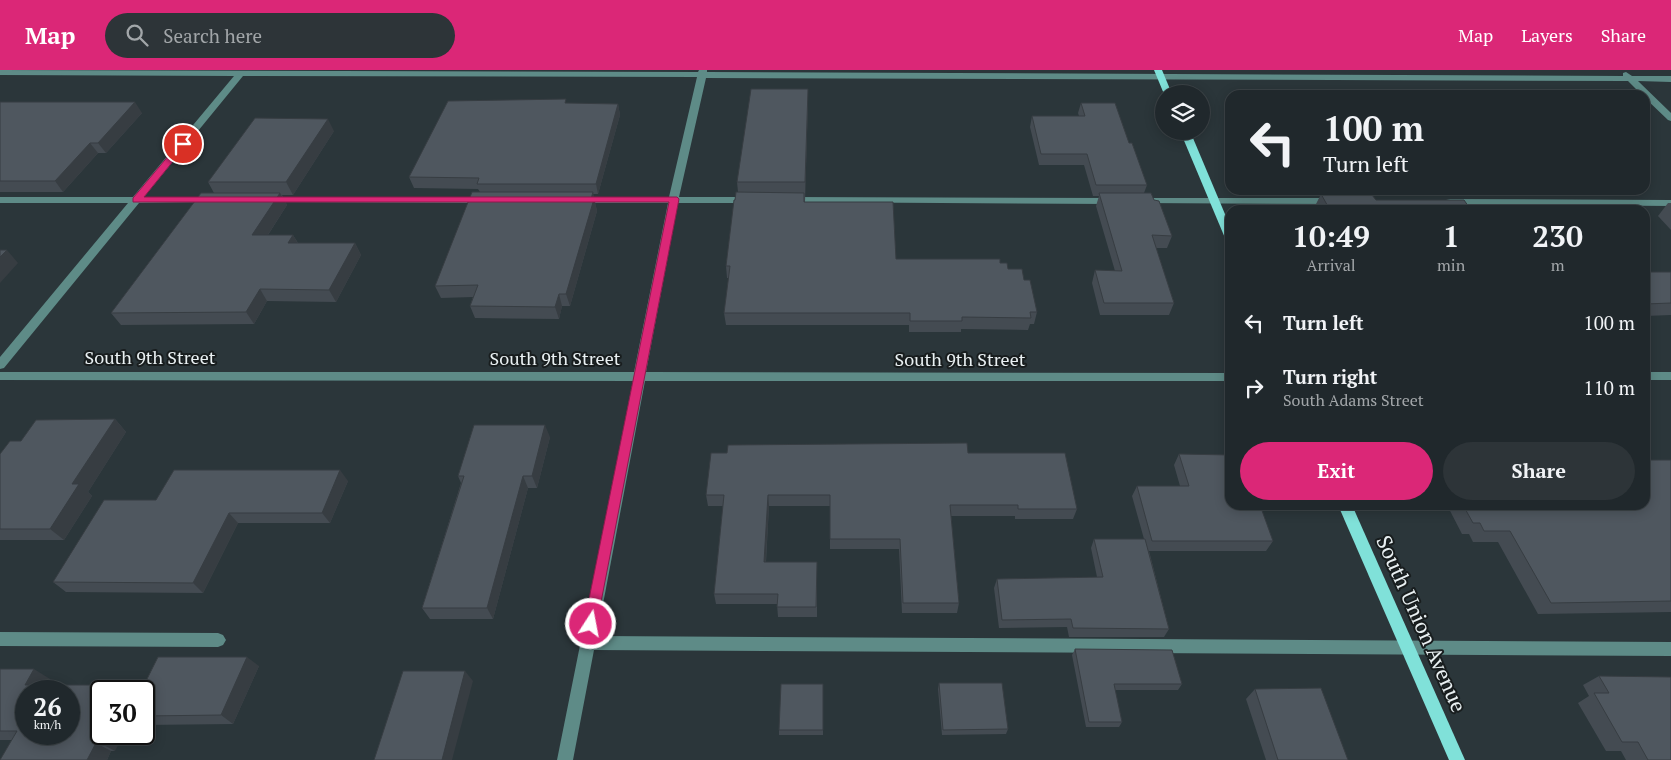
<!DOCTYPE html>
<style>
:root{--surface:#20282c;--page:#2d3438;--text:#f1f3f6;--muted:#a2a6a9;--line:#3d4448;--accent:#db2777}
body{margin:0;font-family:"PT Serif",serif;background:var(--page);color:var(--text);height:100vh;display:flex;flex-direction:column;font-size:19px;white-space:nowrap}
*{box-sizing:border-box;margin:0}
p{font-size:16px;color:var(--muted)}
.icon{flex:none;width:28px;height:28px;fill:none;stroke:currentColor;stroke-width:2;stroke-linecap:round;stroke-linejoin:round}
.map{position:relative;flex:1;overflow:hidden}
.drawer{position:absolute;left:1225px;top:135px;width:425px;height:305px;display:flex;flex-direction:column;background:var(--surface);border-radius:15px;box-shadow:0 2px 12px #0003,0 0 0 1px var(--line)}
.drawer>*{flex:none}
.banner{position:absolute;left:1225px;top:20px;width:425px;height:105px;border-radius:15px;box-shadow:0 2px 12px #0003,0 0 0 1px var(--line);background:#20282c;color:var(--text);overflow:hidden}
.tools{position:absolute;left:1155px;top:15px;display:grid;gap:10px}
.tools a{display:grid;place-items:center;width:55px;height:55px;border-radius:50%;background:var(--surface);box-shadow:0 2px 12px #0003,0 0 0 1px var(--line);font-size:25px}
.speed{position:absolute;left:15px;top:610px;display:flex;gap:10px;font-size:25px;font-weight:700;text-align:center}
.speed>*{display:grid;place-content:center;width:65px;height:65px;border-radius:50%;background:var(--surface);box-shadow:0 2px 12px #0003,0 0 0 1px var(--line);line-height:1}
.speed small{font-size:12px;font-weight:400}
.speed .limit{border:2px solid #111;border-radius:8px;background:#fff;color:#111}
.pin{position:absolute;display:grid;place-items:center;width:42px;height:42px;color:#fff;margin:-21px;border:2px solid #fff;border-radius:50%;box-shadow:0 1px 5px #0007}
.me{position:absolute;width:55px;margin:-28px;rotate:11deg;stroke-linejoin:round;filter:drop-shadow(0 0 4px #0008)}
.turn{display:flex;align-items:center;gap:18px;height:105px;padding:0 15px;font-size:22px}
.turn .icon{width:65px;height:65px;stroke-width:2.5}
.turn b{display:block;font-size:35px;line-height:42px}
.eta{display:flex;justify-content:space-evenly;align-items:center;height:85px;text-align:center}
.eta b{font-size:30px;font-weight:600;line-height:35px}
.primary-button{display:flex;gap:10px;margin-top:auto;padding:10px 15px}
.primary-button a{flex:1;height:58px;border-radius:30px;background:var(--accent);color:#fff;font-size:20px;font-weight:600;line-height:58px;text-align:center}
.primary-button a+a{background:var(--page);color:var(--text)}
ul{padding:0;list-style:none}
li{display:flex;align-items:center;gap:15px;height:65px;padding:0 15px}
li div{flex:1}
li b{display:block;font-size:19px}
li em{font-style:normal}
header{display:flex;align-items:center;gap:30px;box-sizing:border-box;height:70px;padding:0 25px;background:var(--accent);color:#fff}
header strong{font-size:24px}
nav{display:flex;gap:28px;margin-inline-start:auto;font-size:18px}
.search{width:350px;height:45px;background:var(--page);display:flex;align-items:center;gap:12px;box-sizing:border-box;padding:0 18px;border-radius:28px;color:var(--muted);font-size:19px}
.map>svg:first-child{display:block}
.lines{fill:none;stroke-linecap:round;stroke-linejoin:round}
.minor{fill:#5e8b87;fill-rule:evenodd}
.major{fill:#80e1d9;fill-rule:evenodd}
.wall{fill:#444b52}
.shaded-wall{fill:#373d42}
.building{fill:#4f575f;stroke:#373d42;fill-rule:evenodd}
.route{fill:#db2777;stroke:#8e194d}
.labels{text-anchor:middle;stroke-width:4;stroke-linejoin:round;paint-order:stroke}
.street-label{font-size:18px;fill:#e9f0f2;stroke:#181d1e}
.near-street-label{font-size:21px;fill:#e9f0f2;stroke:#181d1e}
</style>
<header>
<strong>Map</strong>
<div class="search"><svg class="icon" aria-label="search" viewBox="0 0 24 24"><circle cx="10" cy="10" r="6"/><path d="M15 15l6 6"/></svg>Search here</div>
<nav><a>Map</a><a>Layers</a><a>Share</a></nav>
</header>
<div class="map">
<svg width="1671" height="690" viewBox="0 0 1671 690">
<rect width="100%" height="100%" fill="#2b363a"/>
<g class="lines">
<g class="minor">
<polygon points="0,0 698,2 699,0 707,0 707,2 1623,6 1623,3 1626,2 1632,6 1671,6 1671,12 1638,11 1671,43 1671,51 1668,50 1645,28 1645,25 1642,25 1628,11 706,8 679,127 752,127 757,130 752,133 678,133 646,302 1230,303 1230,311 645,311 597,566 1671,572 1671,586 594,580 573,690 557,690 633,311 0,310 0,302 634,302 668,133 577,133 572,130 577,127 669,127 697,7 243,6 144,127 210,127 215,130 214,132 139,133 4,298 0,299 0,287 128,133 0,133 0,127 133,127 234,6 0,5"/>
<polygon points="267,127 485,127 490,130 485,133 263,132 262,130"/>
<polygon points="787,127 1112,128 1117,131 1112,134 783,132 783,128"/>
<polygon points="1142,128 1335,128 1340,131 1335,134 1138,133 1137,131"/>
<polygon points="1450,129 1671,130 1671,136 1446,134 1446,130"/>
<rect x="1645" y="302" width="26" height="8"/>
<polygon points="0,562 218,563 223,565 226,570 223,575 218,577 0,576"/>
</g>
<g class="major">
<polygon points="1154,0 1162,0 1172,24 1164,24"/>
<polygon points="1180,61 1190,61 1230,156 1230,171 1225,168"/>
<polygon points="1338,435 1352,435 1465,690 1449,690"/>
</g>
</g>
<g class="wall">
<polygon points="808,19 808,31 805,132 896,189 1000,193 1024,210 1037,242 1034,254 1030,254 1028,260 961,259 961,262 909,262 909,255 726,255 724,243 729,208 727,208 726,196 735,130 738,122 737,112"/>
<polygon points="0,32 142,43 106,83 98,83 63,122 0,122"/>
<polygon points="567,33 618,34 620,45 598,124 593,124 597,141 570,236 562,236 559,249 475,248 470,236 473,227 441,228 435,216 480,122 478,119 414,118 409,107"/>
<polygon points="1081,33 1129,73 1147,115 1144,123 1154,130 1172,166 1167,178 1156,178 1174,233 1169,245 1100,245 1092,213 1095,200 1115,201 1096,136 1099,126 1093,126 1084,95 1039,95 1030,57 1032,46 1079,46 1078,43"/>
<polygon points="334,61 293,125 282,125 287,135 268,165 293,165 298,173 355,173 361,185 336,232 267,231 254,254 121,255 111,243 214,123 208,112"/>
<polygon points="1300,120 1364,120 1361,125 1376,130 1471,140 1317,140 1315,136 1320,126 1303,126"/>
<polygon points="1668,133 1671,133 1671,160 1658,146"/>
<polygon points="1645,202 1671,202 1671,245 1645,246"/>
<polygon points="115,349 126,362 88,422 92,426 64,470 0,470 0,384 21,371"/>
<polygon points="550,367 537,418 528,418 493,549 430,549 422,538 461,413 458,406"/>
<polygon points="968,383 1077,439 1073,449 1015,449 1015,446 951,446 959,533 957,543 902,543 899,479 830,479 830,436 769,436 766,492 817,492 817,547 778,547 777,534 716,534 714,524 723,436 708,436 706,425"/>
<polygon points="1179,384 1273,471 1266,481 1149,481 1169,559 1164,567 1069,567 1067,557 999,558 994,518 997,509 1097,507 1091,478 1094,469 1144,469 1132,426 1137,416 1180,416 1174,395"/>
<polygon points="1671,390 1671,542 1538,544 1498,472 1473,472 1469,464 1462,464 1447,435 1645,435"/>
<polygon points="348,411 330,453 238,453 203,523 66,522 53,512 156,430"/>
<polygon points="1075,579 1182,614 1178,620 1115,620 1122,652 1119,657 1086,657 1072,585"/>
<polygon points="259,596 233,654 144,655 144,621 101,621 115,681 111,681 107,690 0,690 12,670 0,670 0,599 50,609 46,615 144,615"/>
<polygon points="1599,606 1671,690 1626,690 1621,681 1606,681 1578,633 1589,626 1583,615"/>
<polygon points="939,613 1008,659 1006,664 942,665 938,619"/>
<polygon points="823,614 823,665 779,665 779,660"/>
<polygon points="1255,619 1348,690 1266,690 1246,629"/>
</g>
<g class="shaded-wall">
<polygon points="808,19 808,31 805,125 805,112"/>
<polygon points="135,32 142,43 106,83 98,73"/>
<polygon points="618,34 620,45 598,124 596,114"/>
<polygon points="328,49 334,61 293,125 286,112"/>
<polygon points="90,73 98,83 63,122 55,111"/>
<polygon points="593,122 597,141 570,236 566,224"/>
<polygon points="280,123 287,135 260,177 252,165"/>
<polygon points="293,165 300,177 288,173"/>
<polygon points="355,173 361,185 336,232 329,220"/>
<polygon points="7,180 18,193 0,213 0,187"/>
<polygon points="260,219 267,231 254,254 246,242"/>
<polygon points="559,224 562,236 559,249 555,237"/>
<polygon points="115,349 126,362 88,422 92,426 64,470 50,459 72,414"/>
<polygon points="545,355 550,367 537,418 532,406"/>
<polygon points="340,400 348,411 330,453 322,443"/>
<polygon points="523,406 528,418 493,549 487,538"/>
<polygon points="768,425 769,436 765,502 764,492"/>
<polygon points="229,443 238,453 203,523 193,513"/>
<polygon points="247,587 259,596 233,654 221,645"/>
<polygon points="34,599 50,609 43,621 25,615"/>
<polygon points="465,601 473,611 452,690 442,690"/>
<polygon points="105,664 124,664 115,681 100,673"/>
<polygon points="96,673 111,681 107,690 87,690"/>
</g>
<g class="building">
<polygon points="751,19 808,19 805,112 737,112"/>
<polygon points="566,29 565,33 618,34 596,114 477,114 479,108 409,107 448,31"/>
<polygon points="0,32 135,32 98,73 90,73 55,111 0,111"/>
<polygon points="1081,33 1115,33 1129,73 1132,73 1147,115 1096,115 1087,84 1041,84 1032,46 1085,46"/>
<polygon points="255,48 328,49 286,112 208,112"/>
<polygon points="472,122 593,122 591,129 594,129 566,224 559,224 555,237 470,236 478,215 435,216"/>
<polygon points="736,122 804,123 804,132 893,132 896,189 1000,189 1000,193 1007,193 1008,199 1022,199 1024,210 1030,210 1037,242 1030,242 1031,248 962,247 962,251 910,251 910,243 724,243 730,196 726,196 734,130 735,130"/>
<polygon points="201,123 280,123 252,165 293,165 288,173 355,173 329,220 260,219 246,242 111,243"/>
<polygon points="1099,123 1151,123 1154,130 1159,131 1172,166 1152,165 1174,233 1104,233 1095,200 1122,201"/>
<polygon points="1321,124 1372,125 1376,130 1464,130 1471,140 1330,140"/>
<polygon points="0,180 7,180 0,187"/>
<polygon points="1645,202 1671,202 1671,233 1645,234"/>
<polygon points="115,349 72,414 79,414 50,459 0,459 0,384 10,371 21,371 36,350"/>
<polygon points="474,355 545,355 532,406 523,406 487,538 422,538 464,406 458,406"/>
<polygon points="967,373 968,383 1065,383 1077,439 1018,439 1018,435 950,435 959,533 903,533 900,469 830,469 830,425 768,425 764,492 817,492 816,537 777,537 778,524 714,524 724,425 706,425 711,383 727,383 728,375"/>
<polygon points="1179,384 1230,385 1230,435 1260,435 1273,471 1152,471 1137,416 1189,416"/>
<polygon points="1645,390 1671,390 1671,531 1551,533 1510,461 1484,461 1480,453 1473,453 1463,435 1645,435"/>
<polygon points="174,400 340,400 322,443 229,443 193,513 53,512 104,430 156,430"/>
<polygon points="1094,469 1145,469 1169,559 1073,558 1071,549 1002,550 997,509 1103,507"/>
<polygon points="1075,579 1172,580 1182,614 1114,614 1122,652 1089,652"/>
<path d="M 158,587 L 247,587 L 221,645 L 144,646 L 144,621 L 101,621 L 101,664 L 105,664 L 100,673 L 96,673 L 87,690 L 0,690 L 17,661 L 0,661 L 0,599 L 34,599 L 25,615 L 144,615 ZM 26,621 L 69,621 L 69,664 L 26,664 Z"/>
<polygon points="403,601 465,601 442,690 374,690"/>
<polygon points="1599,606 1671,607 1671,690 1648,690 1638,672 1622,672 1594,623 1609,623"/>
<polygon points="939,613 1002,613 1008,659 943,660"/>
<polygon points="781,614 823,614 823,660 779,660"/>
<polygon points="1321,618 1348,690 1278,690 1255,619"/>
</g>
<polygon class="route" points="180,72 187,74 144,127 677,127 679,129 596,558 591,560 586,558 584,554 669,132 133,132 133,128"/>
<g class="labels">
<g class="street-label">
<text x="150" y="294">South 9th Street</text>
<text x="555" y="295">South 9th Street</text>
<text x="960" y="296">South 9th Street</text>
</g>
<g class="near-street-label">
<text transform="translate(1421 554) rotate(66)" y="7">South Union Avenue</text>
</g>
</g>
</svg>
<div class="tools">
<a><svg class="icon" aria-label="layers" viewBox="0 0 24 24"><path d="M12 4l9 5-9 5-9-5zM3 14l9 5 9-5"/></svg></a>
</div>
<div class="speed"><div>26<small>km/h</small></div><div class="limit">30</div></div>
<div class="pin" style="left:183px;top:74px;background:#d93025"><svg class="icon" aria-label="arrive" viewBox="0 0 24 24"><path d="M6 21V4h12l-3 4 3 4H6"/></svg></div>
<svg class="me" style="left:591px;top:554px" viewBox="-20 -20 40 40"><circle r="17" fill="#db2777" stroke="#fff" stroke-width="3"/><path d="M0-11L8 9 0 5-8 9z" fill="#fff"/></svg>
<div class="banner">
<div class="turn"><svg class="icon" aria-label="left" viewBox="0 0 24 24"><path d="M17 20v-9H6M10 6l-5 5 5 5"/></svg><div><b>100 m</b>Turn left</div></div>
</div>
<section class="drawer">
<div class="eta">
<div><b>10:49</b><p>Arrival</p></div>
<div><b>1</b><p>min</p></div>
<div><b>230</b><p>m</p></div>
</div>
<ul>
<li><svg class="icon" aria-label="left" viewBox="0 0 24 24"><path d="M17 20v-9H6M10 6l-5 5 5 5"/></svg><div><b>Turn left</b></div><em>100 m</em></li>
<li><svg class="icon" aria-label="right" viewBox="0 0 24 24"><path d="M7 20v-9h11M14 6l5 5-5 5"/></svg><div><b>Turn right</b><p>South Adams Street</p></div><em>110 m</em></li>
</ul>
<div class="primary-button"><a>Exit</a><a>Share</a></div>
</section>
</div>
